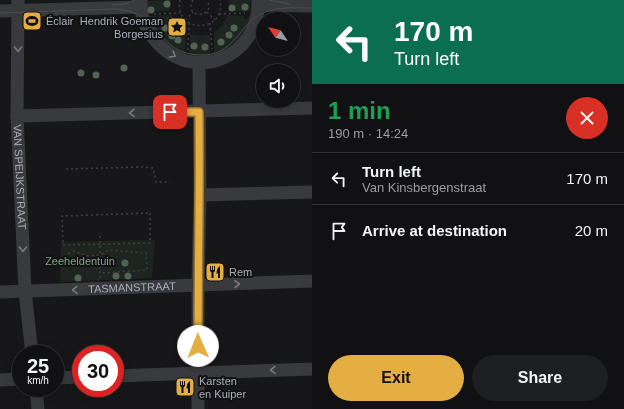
<!DOCTYPE html>
<meta charset="utf-8">
<style>
:root{--surface:#111113;--page:#1e1f21;--text:#f1f3f6;--muted:#9c9da0;--line:#303133;--accent:#e5ae43}
body{margin:0;font-family:Arial,sans-serif;background:var(--page);color:var(--text);height:100vh;display:flex;flex-direction:column;font-size:15px;white-space:nowrap}
*{box-sizing:border-box;margin:0}
p{font-size:13px;color:var(--muted)}
.icon{flex:none;width:22px;height:22px;fill:none;stroke:currentColor;stroke-width:2;stroke-linecap:round;stroke-linejoin:round}
.map{position:relative;flex:1;overflow:hidden}
.sheet{display:flex;flex-direction:column;background:var(--surface);width:312px}
.sheet>*{flex:none}
.guide{background:#0b6e4f;color:#fff;overflow:hidden}
.needle{width:26px;rotate:305deg}
.controls{position:absolute;left:256px;top:12px;display:grid;gap:8px}
.controls a{display:grid;place-items:center;width:44px;height:44px;border-radius:50%;background:var(--surface);box-shadow:0 2px 10px #0003,0 0 0 1px var(--line);font-size:20px}
.speed{position:absolute;left:12px;top:345px;display:flex;gap:8px;font-size:20px;font-weight:700;text-align:center}
.speed>*{display:grid;place-content:center;width:52px;height:52px;border-radius:50%;background:var(--surface);box-shadow:0 2px 10px #0003,0 0 0 1px var(--line);line-height:1}
.speed small{font-size:10px;font-weight:400}
.speed .limit{border:6px solid #d22;background:#fff;color:#111}
.pin{position:absolute;display:grid;place-items:center;width:34px;height:34px;color:#fff;margin:-17px;border-radius:8px;box-shadow:0 2px 6px #0006}
.me{position:absolute;width:44px;margin:-22px;rotate:359deg;stroke-linejoin:round;filter:drop-shadow(0 0 3px #0008)}
.turn{display:flex;align-items:center;gap:14px;height:84px;padding:0 16px;font-size:18px}
.turn .icon{width:52px;height:52px;stroke-width:2.5}
.turn b{display:block;font-size:28px;line-height:34px}
.round{display:grid;place-items:center;flex:none;width:42px;height:42px;border-radius:21px;background:var(--page)}
.headline{display:flex;align-items:center;justify-content:space-between;height:68px;padding:0 16px}
h1{font-size:24px;font-weight:600;line-height:30px;color:#1e9e55}
.button{display:flex;gap:8px;margin-top:auto;padding:8px 16px}
.button a{flex:1;height:46px;border-radius:24px;background:var(--accent);color:#111;font-size:16px;font-weight:600;line-height:46px;text-align:center}
.button a+a{background:var(--page);color:var(--text)}
ul{padding:0;list-style:none}
li{display:flex;align-items:center;gap:12px;height:52px;padding:0 16px;border-top:1px solid var(--line)}
li div{flex:1}
li b{display:block;font-size:15px}
li em{font-style:normal}
main{display:flex;flex:1;min-height:0}
.map>svg:first-child{display:block}
.green{fill:#1e241f}
.lines{fill:none;stroke-linecap:round;stroke-linejoin:round}
.path{stroke:#3f4045;stroke-width:1.5;stroke-dasharray:2 3;stroke-linecap:butt}
.minor{stroke:#393a3e;stroke-width:13}
.tram{stroke:#4c4e53;stroke-width:1}
.tree{fill:#526354}
.oneway{stroke:#787a81}
.route-casing{stroke:#95712c;stroke-width:10}
.route{stroke:#e5ae43;stroke-width:7}
.labels{text-anchor:middle;stroke-width:4;stroke-linejoin:round;paint-order:stroke}
.poi-label{font-size:11px;fill:#abafb8;stroke:#121214;text-anchor:start}
.street-label{font-size:11px;fill:#abafb8;stroke:#121214}
.park-label{font-size:11px;fill:#83a285;stroke:#121214}
</style>
<main>
<div class="map">
<svg width="312" height="409" viewBox="0 0 312 409">
<rect width="100%" height="100%" fill="#171719"/>
<g class="green">
<polygon points="171,0 170,11 146,12 145,1"/>
<polygon points="229,0 250,0 250,12 229,11"/>
<polygon points="171,15 178,26 186,32 185,57 163,44 147,16"/>
<polygon points="228,15 244,16 244,19 247,19 249,16 254,17 236,46 214,57 214,32 222,26"/>
<polygon points="190,34 201,36 210,34 210,56 190,58"/>
<polygon points="155,240 152,278 60,282 61,242"/>
</g>
<g class="lines">
<g class="path">
<path d="M 180,0 C 174,35 227,33 220,0"/>
<path d="M 193,0 C 182,19 217,19 207,0"/>
<polyline points="207,12 215,20"/>
<polyline points="154,14 180,13"/>
<polyline points="219,14 245,13"/>
<polyline points="185,20 193,12"/>
<polyline points="210,23 212,49"/>
<polyline points="188,50 189,23"/>
<polyline points="66,169 142,167 153,168 156,182 170,182"/>
<polygon points="150,213 150,243 63,245 62,216"/>
<polyline points="64,256 69,253 74,251 87,256 100,255 109,250 146,253 147,270 101,273"/>
<polyline points="100,278 100,235"/>
</g>
<g class="minor">
<path id="s1" d="M 18,0 L 17,116 L 25,291 L 32,354"/>
<path d="M 141,0 C 140,15 145,28 154,39 C 191,86 261,58 258,0"/>
<polyline points="258,5 312,6"/>
<polyline points="0,11 141,7"/>
<polyline points="17,116 312,108"/>
<polyline points="200,195 312,192"/>
<path id="s2" d="M 0,292 L 312,281"/>
<polyline points="115,376 312,369"/>
<polyline points="55,378 81,377"/>
<polyline points="0,380 21,379"/>
<polyline points="36,388 38,409"/>
<polyline points="198,409 198,285 200,195 199,63"/>
</g>
<g class="tram">
<polyline points="269,0 290,4"/>
<polyline points="112,5 125,4 135,0"/>
<path d="M 0,13 L 116,9 C 125,10 135,12 142,17 C 165,32 165,53 199,55 C 235,57 238,24 263,13 C 278,6 296,8 312,8"/>
</g>
</g>
<g class="tree">
<circle cx="167" cy="4" r="3.5"/>
<circle cx="245" cy="7" r="3.5"/>
<circle cx="232" cy="8" r="3.5"/>
<circle cx="151" cy="10" r="3.5"/>
<circle cx="165" cy="28" r="3.5"/>
<circle cx="234" cy="28" r="3.5"/>
<circle cx="229" cy="35" r="3.5"/>
<circle cx="172" cy="36" r="3.5"/>
<circle cx="178" cy="40" r="3.5"/>
<circle cx="221" cy="42" r="3.5"/>
<circle cx="194" cy="46" r="3.5"/>
<circle cx="205" cy="47" r="3.5"/>
<circle cx="124" cy="68" r="3.5"/>
<circle cx="81" cy="73" r="3.5"/>
<circle cx="96" cy="75" r="3.5"/>
<circle cx="125" cy="263" r="3.5"/>
<circle cx="116" cy="276" r="3.5"/>
<circle cx="128" cy="276" r="3.5"/>
<circle cx="78" cy="278" r="3.5"/>
</g>
<defs><path id="oneway-chevron" d="M-2-3.5L2.5 0L-2 3.5" fill="none" stroke-width="1.6" stroke-linecap="round" stroke-linejoin="round"/></defs>
<g class="oneway">
<use href="#oneway-chevron" transform="translate(18 49) rotate(90)"/>
<use href="#oneway-chevron" transform="translate(173 55) rotate(31)"/>
<use href="#oneway-chevron" transform="translate(132 113) rotate(179)"/>
<use href="#oneway-chevron" transform="translate(23 249) rotate(88)"/>
<use href="#oneway-chevron" transform="translate(237 284) rotate(-2)"/>
<use href="#oneway-chevron" transform="translate(75 290) rotate(178)"/>
<use href="#oneway-chevron" transform="translate(273 370) rotate(178)"/>
</g>
<g class="lines">
<defs>
<path id="route" d="M 170,112 L 199,112 C 200,190 198,268 198,346"/>
</defs>
<use href="#route" class="route-casing"/>
<use href="#route" class="route"/>
</g>
<defs>
<symbol id="stadium-square" viewBox="-11 -11 22 22"><rect x="-9" y="-9" width="18" height="18" rx="4" fill="#e5ae43" stroke="#121214"/><path d="M0-5a6.5 5 0 1 0 0 10a6.5 5 0 1 0 0-10ZM-3.5-1.8h7v3.6h-7Z" fill="#111"/></symbol>
<symbol id="sight-square" viewBox="-11 -11 22 22"><rect x="-9" y="-9" width="18" height="18" rx="4" fill="#e5ae43" stroke="#121214"/><path d="M0-6L1.8-2.2L6-1.7L2.9 1.2L3.7 5.4L0 3.3L-3.7 5.4L-2.9 1.2L-6-1.7L-1.8-2.2Z" fill="#111"/></symbol>
<symbol id="restaurant-square" viewBox="-11 -11 22 22"><rect x="-9" y="-9" width="18" height="18" rx="4" fill="#e5ae43" stroke="#121214"/><path d="M-5-6h1v4h1v-4h1v4h1v-4h1v5L-1.5 .5V6h-2V.5L-5-1ZM5-6V6H3V1.5H1.5Q1.5-4 5-6Z" fill="#111"/></symbol>
</defs>
<g fill-rule="evenodd">
<use href="#stadium-square" x="21" y="10" width="22" height="22"/>
<use href="#sight-square" x="166" y="16" width="22" height="22"/>
<use href="#restaurant-square" x="204" y="261" width="22" height="22"/>
<use href="#restaurant-square" x="174" y="376" width="22" height="22"/>
</g>
<g class="labels">
<g class="poi-label">
<text x="46" y="25">Éclair</text>
<text x="163" y="25" text-anchor="end">Hendrik Goeman<tspan x="163" dy="13">Borgesius</tspan></text>
<text x="229" y="276">Rem</text>
<text x="199" y="385">Karsten<tspan x="199" dy="13">en Kuiper</tspan></text>
</g>
<g class="street-label">
<text dy="4" stroke="none"><textPath href="#s1" startOffset="177">VAN SPEIJKSTRAAT</textPath></text>
<text dy="4" stroke="none"><textPath href="#s2" startOffset="132">TASMANSTRAAT</textPath></text>
</g>
<g class="park-label">
<text x="80" y="265">Zeeheldentuin</text>
</g>
</g>
</svg>
<div class="controls">
<a><svg class="needle" viewBox="-14 -14 28 28"><path d="M0-13l5 13h-10z" fill="#e53935"/><path d="M0 13l5-13h-10z" fill="#9c9da0"/></svg></a>
<a><svg class="icon" aria-label="sound" viewBox="0 0 24 24"><path d="M4 9h4l5-4v14l-5-4H4zM17 9q2 3 0 6"/></svg></a>
</div>
<div class="speed"><div>25<small>km/h</small></div><div class="limit">30</div></div>
<div class="pin" style="left:170px;top:112px;background:#d93025"><svg class="icon" aria-label="arrive" viewBox="0 0 24 24"><path d="M6 21V4h12l-3 4 3 4H6"/></svg></div>
<svg class="me" style="left:198px;top:346px" viewBox="-20 -20 40 40"><circle r="19" fill="#fff"/><path d="M0-13L10 11 0 6-10 11z" fill="#e5ae43"/></svg>
</div>
<section class="sheet">
<div class="guide">
<div class="turn"><svg class="icon" aria-label="left" viewBox="0 0 24 24"><path d="M17 20v-9H6M10 6l-5 5 5 5"/></svg><div><b>170 m</b>Turn left</div></div>
</div>
<div class="headline"><div><h1>1 min</h1><p>190 m · 14:24</p></div><a class="round" style="background:#d93025;color:#fff"><svg class="icon" aria-label="close" viewBox="0 0 24 24"><path d="M6 6l12 12M18 6L6 18"/></svg></a></div>
<ul>
<li><svg class="icon" aria-label="left" viewBox="0 0 24 24"><path d="M17 20v-9H6M10 6l-5 5 5 5"/></svg><div><b>Turn left</b><p>Van Kinsbergenstraat</p></div><em>170 m</em></li>
<li><svg class="icon" aria-label="arrive" viewBox="0 0 24 24"><path d="M6 21V4h12l-3 4 3 4H6"/></svg><div><b>Arrive at destination</b></div><em>20 m</em></li>
</ul>
<div class="button"><a>Exit</a><a>Share</a></div>
</section>
</main>
